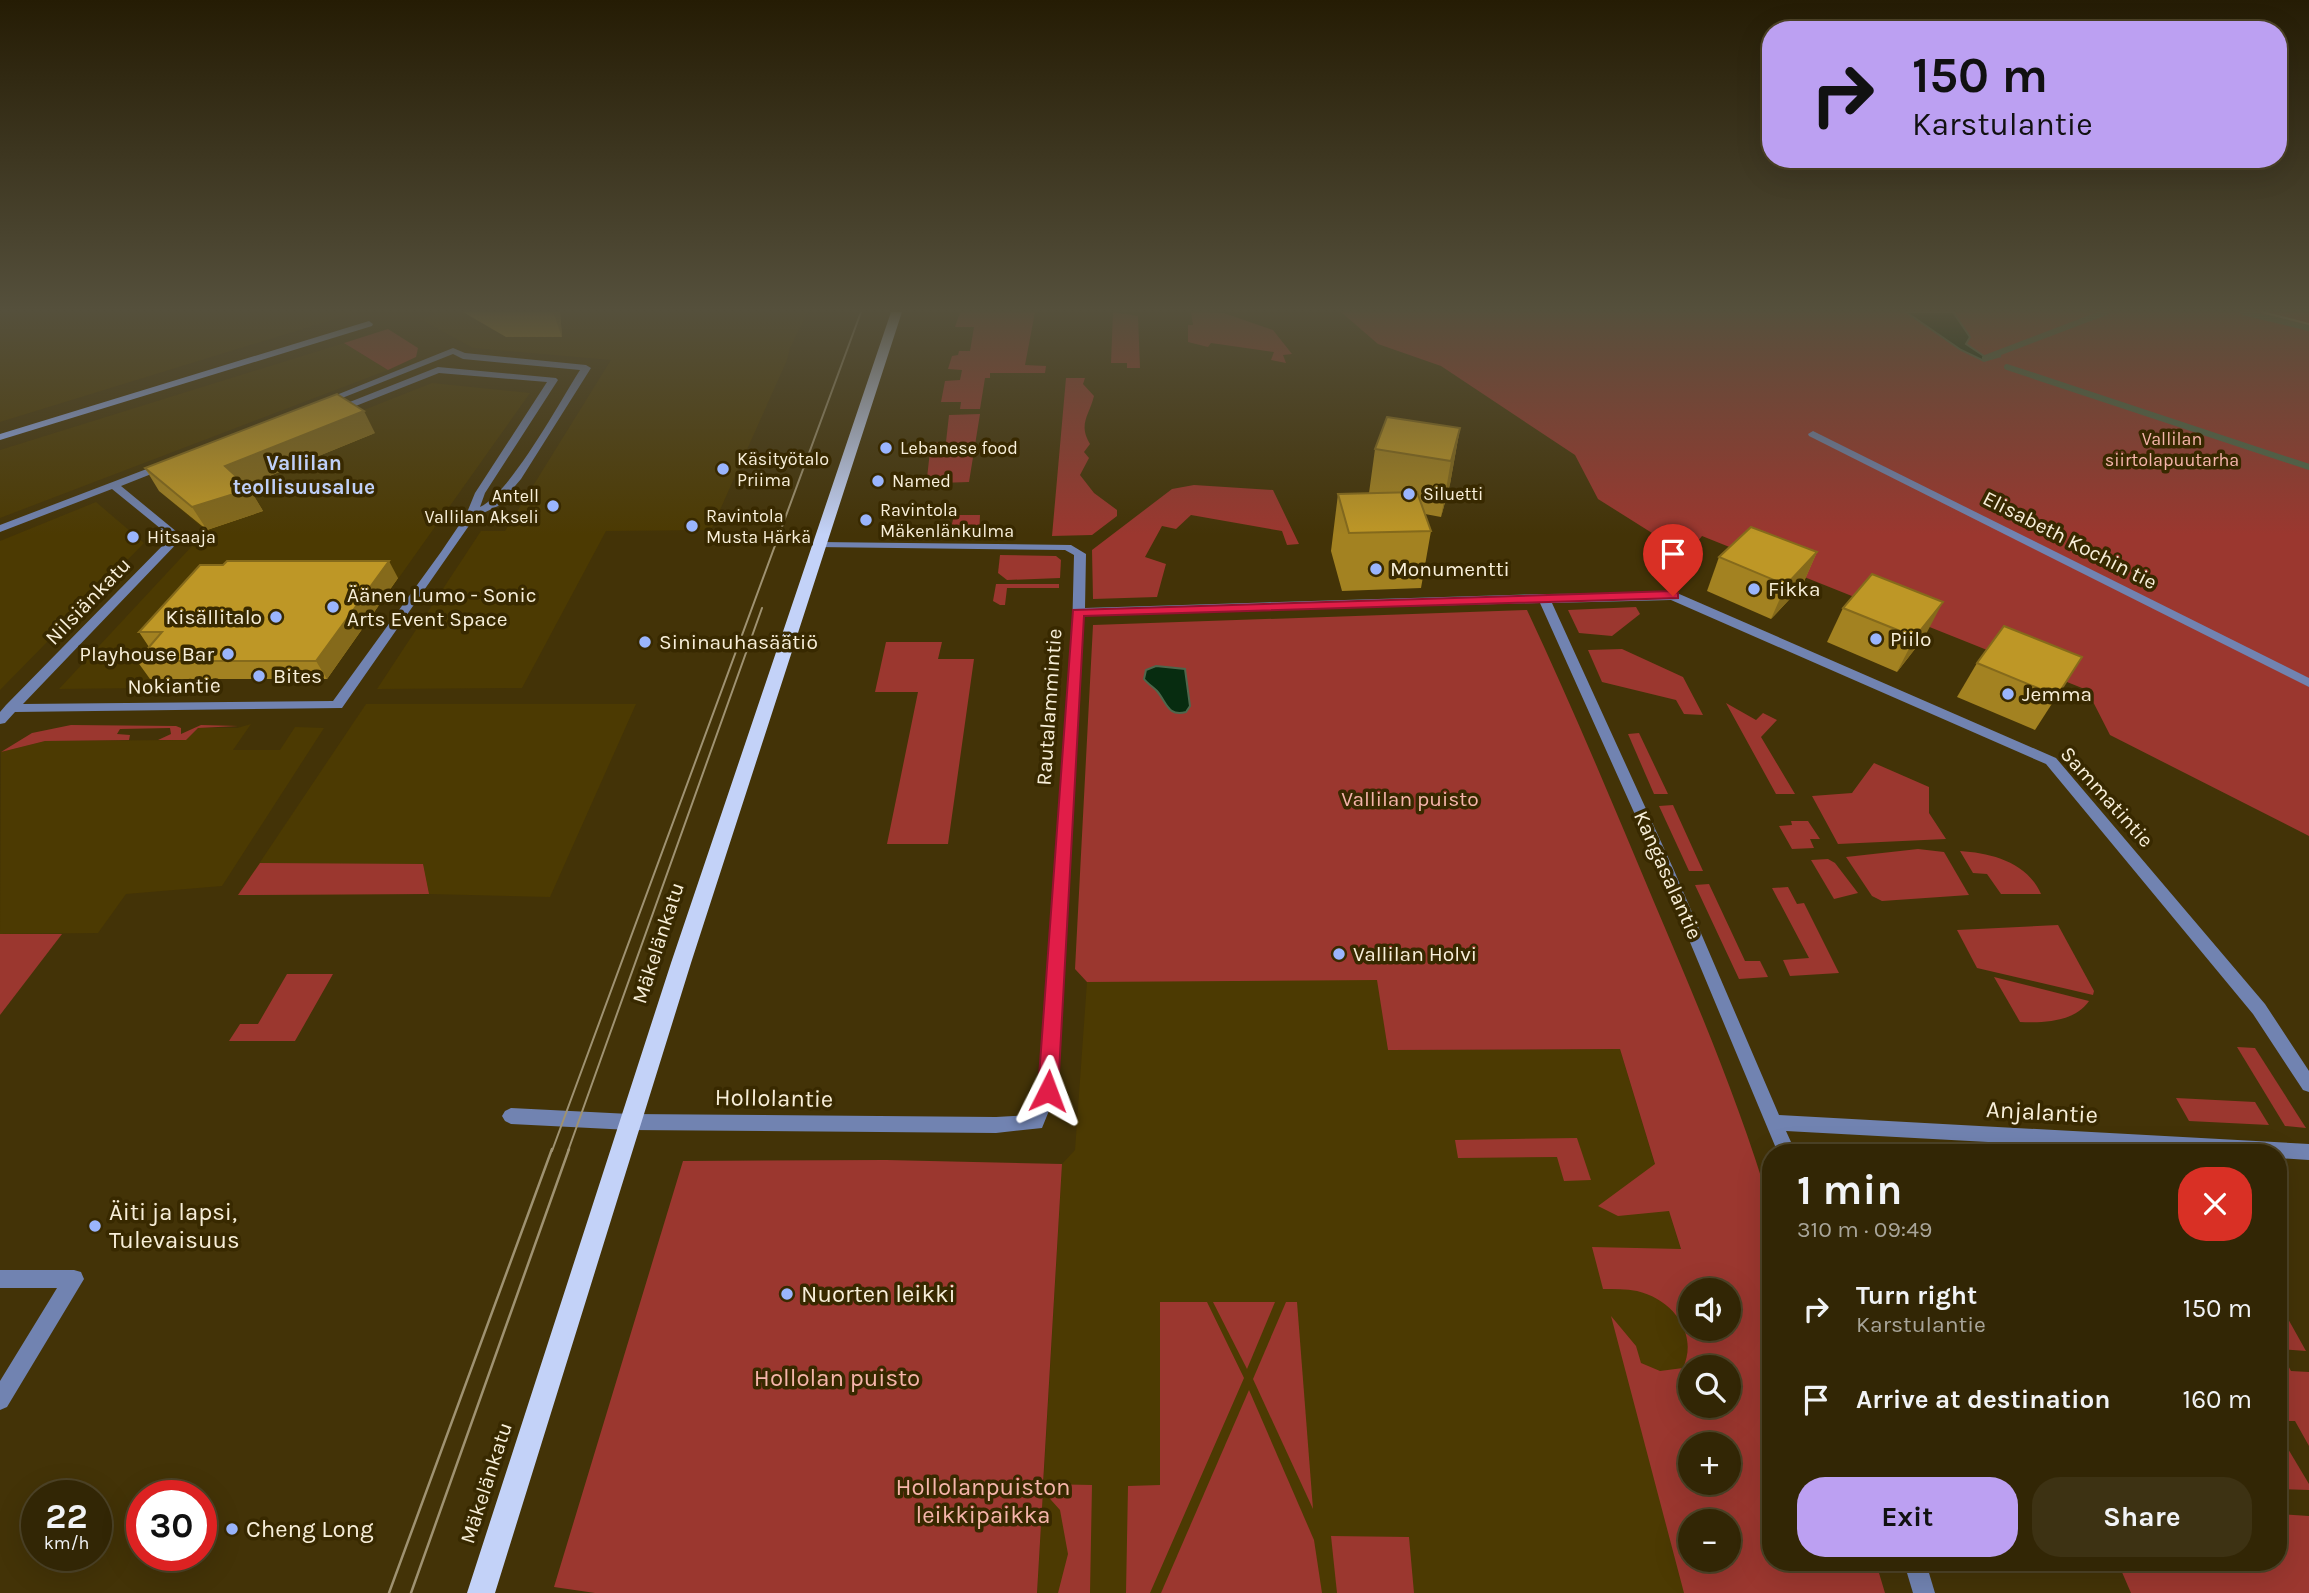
<!DOCTYPE html>
<meta charset="utf-8">
<style>
:root{--surface:#322605;--page:#3d3213;--text:#f1f3f6;--muted:#a8a59a;--line:#4d4327;--accent:#bca0f2}
body{margin:0;font-family:Karla,sans-serif;background:var(--page);color:var(--text);height:100vh;display:flex;flex-direction:column;font-size:26px;white-space:nowrap}
*{box-sizing:border-box;margin:0}
p{font-size:23px;color:var(--muted)}
.icon{flex:none;width:38px;height:38px;fill:none;stroke:currentColor;stroke-width:2;stroke-linecap:round;stroke-linejoin:round}
.map{position:relative;flex:1;overflow:hidden}
.panel{position:absolute;left:1762px;top:1144px;width:525px;height:427px;display:flex;flex-direction:column;background:var(--surface);border-radius:28px;box-shadow:0 7px 28px #0002,0 0 0 2px var(--line)}
.panel>*{flex:none}
.top-card{position:absolute;left:1762px;top:21px;width:525px;height:147px;border-radius:28px;box-shadow:0 7px 28px #0002,0 0 0 2px var(--line);background:#bca0f2;color:#111;overflow:hidden}
.tools{position:absolute;left:1678px;top:1278px;display:grid;gap:14px}
.tools a{display:grid;place-items:center;width:63px;height:63px;border-radius:50%;background:var(--surface);box-shadow:0 7px 28px #0002,0 0 0 2px var(--line);font-size:35px}
.speed{position:absolute;left:21px;top:1480px;display:flex;gap:14px;font-size:35px;font-weight:700;text-align:center}
.speed>*{display:grid;place-content:center;width:91px;height:91px;border-radius:50%;background:var(--surface);box-shadow:0 7px 28px #0002,0 0 0 2px var(--line);line-height:1}
.speed small{font-size:18px;font-weight:400}
.speed .limit{border:10px solid #d22;background:#fff;color:#111}
.pin{position:absolute;display:grid;place-items:center;width:60px;height:60px;color:#fff;margin:-72px -30px;border-radius:50% 50% 50% 0;rotate:-45deg;box-shadow:0 0 7px #0007}
.pin .icon{rotate:45deg}
.me{position:absolute;width:77px;margin:-38px;rotate:3deg;stroke-linejoin:round;filter:drop-shadow(0 0 5px #0008)}
.turn{display:flex;align-items:center;gap:24px;height:147px;padding:0 35px;font-size:32px}
.turn .icon{width:91px;height:91px;stroke-width:2.5}
.turn b{display:block;font-size:49px;line-height:60px}
.round{display:grid;place-items:center;flex:none;width:74px;height:74px;border-radius:28px;background:var(--page)}
.overview{display:flex;align-items:center;justify-content:space-between;height:119px;padding:0 35px}
h1{font-size:42px;font-weight:700;line-height:52px}
.primary-button{display:flex;gap:14px;margin-top:auto;padding:14px 35px}
.primary-button a{flex:1;height:80px;border-radius:28px;background:var(--accent);color:#111;font-size:28px;font-weight:700;line-height:80px;text-align:center}
.primary-button a+a{background:var(--page);color:var(--text)}
ul{padding:0;list-style:none}
li{display:flex;align-items:center;gap:21px;height:91px;padding:0 35px}
li div{flex:1}
li b{display:block;font-size:26px}
li em{font-style:normal}
.map>svg:first-child{display:block}
.built{fill:#4c3a02;fill-rule:evenodd}
.green{fill:#9b372f;fill-rule:evenodd}
.water{fill:#072c10;stroke:#4f664c;stroke-width:2}
.lines{fill:none;stroke-linecap:round;stroke-linejoin:round}
.stream{stroke:#4f664c;stroke-width:6}
.street{fill:#7183b1;fill-rule:evenodd}
.secondary{fill:#92aef7;fill-rule:evenodd}
.primary{fill:#c3d2f8;fill-rule:evenodd}
.tram-far1{stroke:#9f9271;stroke-width:2}
.tram{stroke:#9f9271;stroke-width:2.5}
.wall{fill:#a38221}
.shaded-wall{fill:#856a1b}
.building{fill:#be9726;stroke:#856a1b;stroke-width:2}
.route{fill:#e11d48;stroke:#92132f;stroke-width:2}
.poi-dot{fill:#9ab5fd;stroke:#382900;stroke-width:2.5}
.labels{text-anchor:middle;stroke-width:7;stroke-linejoin:round;paint-order:stroke}
.far-park-label{font-size:18px;fill:#f6b5ab;stroke:#382900}
.far-poi-label{font-size:18px;fill:#f8efd9;stroke:#382900;text-anchor:start}
.far-quarter-label{font-size:21px;font-weight:bold;fill:#bfcff8;stroke:#382900}
.street-label{font-size:21px;fill:#f8efd9;stroke:#382900}
.poi-label{font-size:21px;fill:#f8efd9;stroke:#382900;text-anchor:start}
.park-label{font-size:21px;fill:#f6b5ab;stroke:#382900}
.near-street-label{font-size:24px;fill:#f8efd9;stroke:#382900}
.near-poi-label{font-size:24px;fill:#f8efd9;stroke:#382900;text-anchor:start}
.near-park-label{font-size:24px;fill:#f6b5ab;stroke:#382900}
</style>
<div class="map">
<svg width="2309" height="1593" viewBox="0 0 2309 1593">
<rect width="100%" height="100%" fill="#433307"/>
<g class="built">
<polygon points="0,312 358,312 0,422"/>
<polygon points="441,312 808,312 790,348 787,360 711,530 606,531 522,688 377,689 481,531 505,531 611,360 473,348 420,319"/>
<polygon points="344,343 388,370 0,518 0,450"/>
<polygon points="432,383 530,393 327,679 150,679 142,688 59,689 206,531 159,491"/>
<polygon points="96,502 144,543 0,690 0,541"/>
<polygon points="366,704 636,704 550,897 429,894 238,895"/>
<polygon points="251,724 233,750 280,750 295,727 324,728 222,886 126,894 98,933 0,934 1,752 45,741 186,740 198,728 237,728"/>
<path d="M 1108,980 L 1378,980 L 1388,1050 L 1620,1049 L 1693,1290 L 1690,1290 L 1690,1405 L 1729,1405 L 1771,1563 L 1787,1593 L 1037,1593 L 1062,1164 L 1075,1150 L 1087,982 ZM 1690,1444 L 1729,1444 L 1729,1482 L 1690,1482 ZM 1690,1521 L 1729,1521 L 1729,1559 L 1690,1559 Z"/>
</g>
<g class="green">
<polygon points="960,312 1035,312 1025,365 1046,366 1045,373 990,373 990,378 985,378 980,409 960,409 961,402 941,402 945,381 960,380 962,370 948,369 952,356 958,355 959,351 970,351 974,327 955,327"/>
<polygon points="1113,312 1138,316 1140,368 1127,368 1127,363 1111,363"/>
<polygon points="1191,312 1224,313 1273,330 1292,354 1283,355 1286,363 1271,360 1274,352 1211,343 1208,347 1188,342 1188,325 1193,325"/>
<polygon points="1341,312 2309,312 2309,836 2110,735 2087,690 1702,536 1687,555 1598,499 1575,455 1441,366 1378,344"/>
<polygon points="388,329 418,348 416,357 388,370 344,343"/>
<path d="M 1066,378 L 1085,378 L 1083,384 L 1094,396 C 1089,416 1078,424 1090,444 L 1084,452 L 1089,458 L 1080,475 L 1094,493 L 1117,510 L 1117,516 L 1092,535 L 1052,536 Z"/>
<polygon points="980,414 969,482 939,483 939,478 927,478 931,442 946,442 949,415"/>
<polygon points="1194,485 1273,490 1299,544 1287,545 1282,531 1191,515 1176,529 1162,526 1145,557 1166,564 1157,597 1093,599 1092,550 1172,489"/>
<polygon points="954,515 980,515 979,537 949,537"/>
<polygon points="1000,555 1056,556 1061,560 1060,578 1007,580 998,573"/>
<polygon points="996,584 1059,584 1059,588 1007,588 1005,605 1000,605 993,601"/>
<polygon points="1636,607 1640,614 1612,636 1579,633 1568,610"/>
<path d="M 1527,610 C 1572,706 1613,804 1654,902 C 1697,1003 1740,1104 1771,1209 L 1771,1563 L 1876,1563 L 1885,1593 L 1684,1593 L 1611,1316 L 1636,1346 L 1641,1363 L 1660,1371 L 1683,1368 C 1699,1333 1672,1299 1637,1291 C 1626,1289 1614,1289 1603,1289 L 1592,1247 L 1681,1249 L 1669,1211 L 1618,1216 L 1598,1206 L 1655,1164 L 1620,1049 L 1388,1050 L 1377,980 L 1087,982 L 1075,969 L 1093,625 ZM 1690,1290 L 1729,1290 L 1729,1328 L 1690,1328 ZM 1690,1367 L 1729,1367 L 1729,1405 L 1690,1405 ZM 1690,1444 L 1729,1444 L 1729,1482 L 1690,1482 ZM 1690,1521 L 1729,1521 L 1729,1559 L 1690,1559 Z"/>
<polygon points="886,642 942,642 938,659 974,659 948,844 887,844 918,692 875,692"/>
<polygon points="1622,649 1683,677 1703,715 1684,714 1676,700 1602,682 1588,650"/>
<polygon points="1726,703 1756,720 1763,713 1777,720 1761,737 1795,794 1776,794"/>
<polygon points="71,725 176,726 181,728 181,734 201,725 238,726 198,728 186,740 158,740 171,734 170,728 120,729 117,734 130,735 129,740 45,741 1,752 32,733"/>
<polygon points="1639,733 1668,794 1654,794 1628,734"/>
<polygon points="1874,763 1929,787 1929,813 1946,839 1838,844 1812,796 1852,793"/>
<polygon points="1673,805 1703,871 1689,871 1659,806"/>
<polygon points="1791,821 1808,821 1820,839 1810,839 1814,848 1792,849 1779,826 1792,825"/>
<polygon points="1918,849 1944,852 1969,895 1882,901 1872,896 1846,857"/>
<path d="M 1960,851 C 1991,853 2027,862 2041,894 L 2001,894 L 1987,874 L 1973,873 Z"/>
<polygon points="1828,859 1835,863 1858,893 1834,899 1811,860"/>
<polygon points="260,863 423,864 429,894 238,895"/>
<polygon points="1709,884 1745,961 1760,961 1768,977 1739,979 1695,885"/>
<polygon points="1788,887 1797,904 1804,903 1839,973 1790,976 1783,960 1809,958 1772,888"/>
<polygon points="2058,925 2094,991 2093,995 1977,968 1957,930"/>
<polygon points="0,934 62,934 0,1015"/>
<polygon points="287,974 333,974 295,1041 229,1041 240,1024 258,1024"/>
<path d="M 1994,977 L 2089,1001 C 2075,1022 2043,1023 2020,1022 Z"/>
<polygon points="2237,1047 2255,1048 2306,1128 2285,1126"/>
<polygon points="2176,1098 2255,1102 2269,1125 2189,1121"/>
<polygon points="1577,1138 1591,1180 1564,1181 1557,1157 1458,1158 1455,1140"/>
<polygon points="886,1160 1062,1164 1043,1484 1092,1485 1090,1593 1058,1593 1068,1554 1060,1510 1043,1491 1037,1593 595,1593 554,1587 683,1161"/>
<polygon points="2278,1301 2306,1351 2279,1349 2291,1371 2309,1372 2309,1446 2295,1421 2279,1421"/>
<polygon points="1160,1302 1207,1302 1244,1378 1150,1593 1126,1593 1128,1486 1160,1485"/>
<polygon points="1213,1302 1275,1302 1247,1369"/>
<polygon points="1286,1302 1297,1302 1313,1509 1253,1379"/>
<polygon points="1249,1390 1314,1540 1322,1593 1161,1593"/>
<polygon points="2278,1432 2309,1484 2309,1490 2279,1489"/>
<polygon points="2279,1514 2309,1516 2309,1593 2131,1593 2118,1563 2278,1563"/>
<polygon points="1331,1536 1409,1537 1414,1593 1337,1593"/>
</g>
<g class="water">
<polygon points="1906,312 1953,312 1970,337 1966,344 1984,356 2001,356 1984,361 1961,350"/>
<path d="M 1156,666 L 1185,669 L 1190,706 L 1186,712 C 1168,717 1167,703 1157,691 C 1153,687 1148,684 1144,679 L 1146,670 Z"/>
</g>
<g class="lines">
<g class="stream">
<polyline points="2243,312 2309,328"/>
<polyline points="1985,358 2106,312"/>
<polyline points="2007,367 2309,467"/>
</g>
<g class="street">
<path d="M 453,348 L 465,353 L 586,365 L 591,368 L 521,479 L 498,506 L 475,517 L 342,708 L 15,712 L 5,723 L 0,724 L 0,712 L 6,705 L 171,537 L 112,489 L 0,532 L 0,525 L 165,462 L 170,465 L 169,467 L 121,486 L 183,537 L 23,704 L 333,701 L 441,552 L 466,515 L 475,493 L 547,382 L 439,373 L 338,413 L 332,413 L 332,409 L 438,367 L 556,378 L 558,380 L 485,493 L 480,507 C 511,492 559,403 580,370 L 463,359 L 453,354 L 327,404 L 319,402 Z"/>
<polygon points="1813,431 2309,678 2309,687 1809,436 1808,434"/>
<polygon points="819,542 1071,545 1086,554 1085,608 1544,594 1677,593 2056,758 2265,1004 2309,1071 2309,1092 2303,1090 2253,1014 2046,764 1671,600 1552,603 1673,868 1779,1115 2309,1144 2309,1160 2278,1158 2278,1153 2188,1153 1786,1131 1796,1153 1778,1153 1659,868 1540,603 1084,615 1057,1091 1042,1128 996,1133 630,1130 511,1124 505,1121 502,1116 505,1111 511,1108 630,1114 996,1117 1030,1115 1039,1091 1072,634 1074,555 1065,550 815,547 815,543"/>
<polygon points="0,1270 74,1270 81,1272 84,1279 7,1407 0,1410 0,1381 57,1288 0,1288"/>
<polygon points="1904,1563 1926,1563 1935,1593 1913,1593"/>
</g>
<polygon class="secondary" points="369,321 373,324 372,326 0,440 0,434"/>
<polygon class="primary" points="891,312 902,312 691,963 495,1593 467,1593 671,963"/>
<g class="tram-far1">
<polyline points="2262,312 2309,324"/>
<polyline points="552,1151 861,312"/>
<polyline points="568,1151 762,608"/>
</g>
<g class="tram">
<polyline points="389,1593 552,1149"/>
<polyline points="411,1593 569,1149"/>
</g>
</g>
<g class="wall">
<polygon points="463,312 560,312 562,337 506,337"/>
<polygon points="1460,428 1450,484 1441,517 1425,514 1431,531 1421,588 1342,591 1331,551 1338,494 1369,493 1375,449"/>
<polygon points="375,433 247,485 263,511 207,530 159,491 145,468"/>
<polygon points="1817,552 1802,586 1771,619 1707,591 1719,557"/>
<polygon points="398,578 327,679 150,679 137,661 149,647 139,632"/>
<polygon points="1843,608 1925,636 1897,672 1827,642"/>
<polygon points="2082,657 2035,730 1957,697 1977,663"/>
</g>
<g class="shaded-wall">
<polygon points="553,312 560,312 562,337"/>
<polygon points="364,411 375,433 238,489 225,466"/>
<polygon points="1460,428 1450,484 1441,517 1451,461"/>
<polygon points="250,489 263,511 207,530 192,507"/>
<polygon points="1817,552 1802,586 1771,619 1786,585"/>
<polygon points="389,561 398,578 327,679 316,661"/>
<polygon points="1943,602 1925,636 1897,672 1915,637"/>
</g>
<g class="building">
<polygon points="337,394 364,411 225,466 250,489 192,507 145,468"/>
<polygon points="1387,417 1460,428 1451,461 1375,449"/>
<polygon points="1417,492 1431,531 1349,533 1338,494"/>
<polygon points="1751,527 1817,552 1786,585 1719,557"/>
<polygon points="227,561 389,561 316,661 137,661 162,632 139,632 200,565 223,565"/>
<polygon points="1872,574 1943,602 1915,637 1843,608"/>
<polygon points="2004,626 2082,657 2057,696 1977,663"/>
</g>
<linearGradient id="sky" x2="0" y2="1"><stop stop-color="#251c04"/><stop offset="0.58" stop-color="#55503c"/><stop offset="1" stop-color="#55503c" stop-opacity="0"/></linearGradient>
<rect width="2309" height="535" fill="url(#sky)"/>
<polygon class="route" points="1673,591 1678,593 1678,598 1084,616 1058,1091 1055,1097 1048,1099 1041,1097 1038,1091 1073,610"/>
<g class="poi-dot">
<circle cx="886" cy="448" r="7"/>
<circle cx="723" cy="469" r="7"/>
<circle cx="878" cy="481" r="7"/>
<circle cx="1409" cy="494" r="7"/>
<circle cx="553" cy="506" r="7"/>
<circle cx="866" cy="520" r="7"/>
<circle cx="692" cy="526" r="7"/>
<circle cx="133" cy="537" r="7"/>
<circle cx="1376" cy="569" r="7"/>
<circle cx="1754" cy="589" r="7"/>
<circle cx="333" cy="607" r="7"/>
<circle cx="276" cy="617" r="7"/>
<circle cx="1876" cy="639" r="7"/>
<circle cx="645" cy="642" r="7"/>
<circle cx="228" cy="654" r="7"/>
<circle cx="259" cy="676" r="7"/>
<circle cx="2008" cy="694" r="7"/>
<circle cx="1339" cy="954" r="7"/>
<circle cx="95" cy="1226" r="7"/>
<circle cx="787" cy="1294" r="7"/>
<circle cx="232" cy="1529" r="7"/>
</g>
<g class="labels">
<g class="far-park-label">
<text x="2172" y="445">Vallilan<tspan x="2172" dy="21">siirtolapuutarha</tspan></text>
</g>
<g class="far-poi-label">
<text x="900" y="454">Lebanese food</text>
<text x="737" y="465">Käsityötalo<tspan x="737" dy="21">Priima</tspan></text>
<text x="892" y="487">Named</text>
<text x="1423" y="500">Siluetti</text>
<text x="539" y="502" text-anchor="end">Antell<tspan x="539" dy="21">Vallilan Akseli</tspan></text>
<text x="880" y="516">Ravintola<tspan x="880" dy="21">Mäkenlänkulma</tspan></text>
<text x="706" y="522">Ravintola<tspan x="706" dy="21">Musta Härkä</tspan></text>
<text x="147" y="543">Hitsaaja</text>
</g>
<g class="far-quarter-label">
<text x="304" y="470">Vallilan<tspan x="304" dy="24">teollisuusalue</tspan></text>
</g>
<g class="street-label">
<text transform="translate(2070 540) rotate(27)" y="7">Elisabeth Kochin tie</text>
<text transform="translate(88 601) rotate(-46)" y="7">Nilsiänkatu</text>
<text transform="translate(174 686) rotate(-1)" y="7">Nokiantie</text>
<text transform="translate(1049 707) rotate(-86)" y="7">Rautalammintie</text>
<text transform="translate(2107 797) rotate(48)" y="7">Sammatintie</text>
<text transform="translate(1668 875) rotate(66)" y="7">Kangasalantie</text>
<text transform="translate(658 943) rotate(-72)" y="7">Mäkelänkatu</text>
<text transform="translate(486 1483) rotate(-72)" y="7">Mäkelänkatu</text>
</g>
<g class="poi-label">
<text x="1390" y="576">Monumentti</text>
<text x="1768" y="596">Fikka</text>
<text x="347" y="602">Äänen Lumo - Sonic<tspan x="347" dy="24">Arts Event Space</tspan></text>
<text x="262" y="624" text-anchor="end">Kisällitalo</text>
<text x="1890" y="646">Piilo</text>
<text x="659" y="649">Sininauhasäätiö</text>
<text x="214" y="661" text-anchor="end">Playhouse Bar</text>
<text x="273" y="683">Bites</text>
<text x="2022" y="701">Jemma</text>
<text x="1353" y="961">Vallilan Holvi</text>
</g>
<g class="park-label">
<text x="1410" y="806">Vallilan puisto</text>
</g>
<g class="near-street-label">
<text transform="translate(774 1098) rotate(1)" y="8">Hollolantie</text>
<text transform="translate(2042 1112) rotate(3)" y="8">Anjalantie</text>
</g>
<g class="near-poi-label">
<text x="109" y="1220">Äiti ja lapsi,<tspan x="109" dy="28">Tulevaisuus</tspan></text>
<text x="801" y="1302">Nuorten leikki</text>
<text x="246" y="1537">Cheng Long</text>
</g>
<g class="near-park-label">
<text x="837" y="1386">Hollolan puisto</text>
<text x="983" y="1495">Hollolanpuiston<tspan x="983" dy="28">leikkipaikka</tspan></text>
</g>
</g>
</svg>
<div class="tools">
<a><svg class="icon" aria-label="sound" viewBox="0 0 24 24"><path d="M4 9h4l5-4v14l-5-4H4zM17 9q2 3 0 6"/></svg></a>
<a><svg class="icon" aria-label="search" viewBox="0 0 24 24"><circle cx="10" cy="10" r="6"/><path d="M15 15l6 6"/></svg></a>
<a>+</a>
<a>−</a>
</div>
<div class="speed"><div>22<small>km/h</small></div><div class="limit">30</div></div>
<div class="pin" style="left:1673px;top:596px;background:#d93025"><svg class="icon" aria-label="arrive" viewBox="0 0 24 24"><path d="M6 21V4h12l-3 4 3 4H6"/></svg></div>
<svg class="me" style="left:1048px;top:1091px" viewBox="-20 -20 40 40"><path d="M0-17L14 15 0 8-14 15z" fill="#e11d48" stroke="#fff" stroke-width="4"/></svg>
<div class="top-card">
<div class="turn"><svg class="icon" aria-label="right" viewBox="0 0 24 24"><path d="M7 20v-9h11M14 6l5 5-5 5"/></svg><div><b>150 m</b>Karstulantie</div></div>
</div>
<section class="panel">
<div class="overview"><div><h1>1 min</h1><p>310 m · 09:49</p></div><a class="round" style="background:#d93025;color:#fff"><svg class="icon" aria-label="close" viewBox="0 0 24 24"><path d="M6 6l12 12M18 6L6 18"/></svg></a></div>
<ul>
<li><svg class="icon" aria-label="right" viewBox="0 0 24 24"><path d="M7 20v-9h11M14 6l5 5-5 5"/></svg><div><b>Turn right</b><p>Karstulantie</p></div><em>150 m</em></li>
<li><svg class="icon" aria-label="arrive" viewBox="0 0 24 24"><path d="M6 21V4h12l-3 4 3 4H6"/></svg><div><b>Arrive at destination</b></div><em>160 m</em></li>
</ul>
<div class="primary-button"><a>Exit</a><a>Share</a></div>
</section>
</div>
